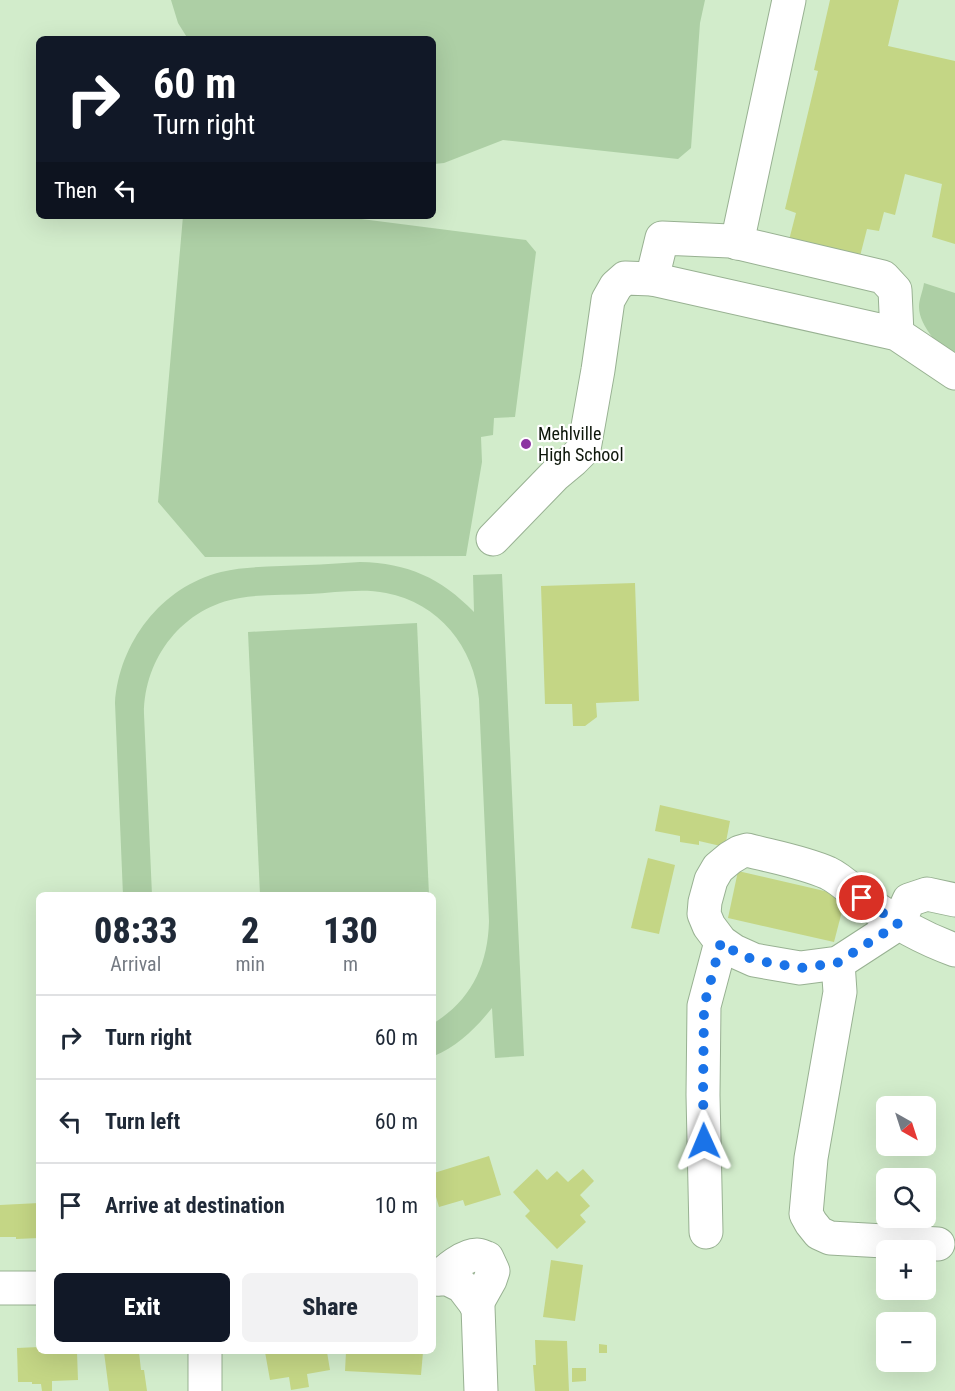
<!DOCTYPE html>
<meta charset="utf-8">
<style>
:root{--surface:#fff;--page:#f2f2f3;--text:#1f2937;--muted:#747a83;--line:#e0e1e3;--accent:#111827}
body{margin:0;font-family:"Roboto Condensed",sans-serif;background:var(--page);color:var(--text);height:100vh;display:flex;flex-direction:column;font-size:22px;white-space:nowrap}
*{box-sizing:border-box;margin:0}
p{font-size:20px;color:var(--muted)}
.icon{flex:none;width:33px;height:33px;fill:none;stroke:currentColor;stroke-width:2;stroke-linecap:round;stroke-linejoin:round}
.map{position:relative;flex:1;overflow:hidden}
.side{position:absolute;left:36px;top:892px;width:400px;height:462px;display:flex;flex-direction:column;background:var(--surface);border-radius:9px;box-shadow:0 6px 24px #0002}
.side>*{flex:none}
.guide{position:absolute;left:36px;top:36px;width:400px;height:183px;border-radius:9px;box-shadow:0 6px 24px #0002;background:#111827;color:#fff;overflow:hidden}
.needle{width:39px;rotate:141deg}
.controls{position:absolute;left:876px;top:1096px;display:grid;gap:12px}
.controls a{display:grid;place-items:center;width:60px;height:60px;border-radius:9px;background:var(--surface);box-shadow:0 6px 24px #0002;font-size:30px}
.pin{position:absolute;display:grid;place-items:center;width:51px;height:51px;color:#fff;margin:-26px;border:3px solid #fff;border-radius:50%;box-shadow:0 2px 6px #0007}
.me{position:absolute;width:66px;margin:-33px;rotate:359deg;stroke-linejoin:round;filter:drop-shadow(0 0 4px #0008)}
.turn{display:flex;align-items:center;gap:21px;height:126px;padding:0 18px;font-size:27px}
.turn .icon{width:78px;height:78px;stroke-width:2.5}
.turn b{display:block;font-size:42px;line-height:51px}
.then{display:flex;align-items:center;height:57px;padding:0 18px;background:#0003;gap:12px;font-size:22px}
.eta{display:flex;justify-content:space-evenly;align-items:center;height:102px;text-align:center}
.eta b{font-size:36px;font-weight:800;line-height:42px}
.button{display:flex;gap:12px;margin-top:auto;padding:12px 18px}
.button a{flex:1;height:69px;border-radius:9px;background:var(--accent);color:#fff;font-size:24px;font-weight:800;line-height:69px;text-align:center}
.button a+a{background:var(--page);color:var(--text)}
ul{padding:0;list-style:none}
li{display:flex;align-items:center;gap:18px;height:84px;padding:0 18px;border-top:2px solid var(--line)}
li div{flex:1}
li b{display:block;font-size:22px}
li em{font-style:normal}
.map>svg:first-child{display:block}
.green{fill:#adcfa5}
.building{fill:#c4d685}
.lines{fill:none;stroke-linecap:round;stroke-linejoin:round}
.minor-casing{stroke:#98b192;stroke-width:35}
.minor{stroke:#fff;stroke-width:33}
.route{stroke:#1a73e8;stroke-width:10;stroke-dasharray:0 18}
.poi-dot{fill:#8c35a1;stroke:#fff;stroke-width:2}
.labels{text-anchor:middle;stroke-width:4.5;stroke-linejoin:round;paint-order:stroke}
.poi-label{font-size:18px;fill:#0d160a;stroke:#fff;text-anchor:start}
</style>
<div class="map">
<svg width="955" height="1391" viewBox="0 0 955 1391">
<rect width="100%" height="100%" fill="#d2eccb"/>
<g class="green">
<polygon points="171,0 705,0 700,23 691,148 678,159 503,140 444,163 434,164 434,39 188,39 178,23"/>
<polygon points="183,216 338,216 526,240 536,252 515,417 494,418 493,435 481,437 482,462 466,556 205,557 158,502"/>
<path d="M 924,283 L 955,293 L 955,362 C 942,348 919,327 919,307 C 919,299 923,291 924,283 Z"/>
<path d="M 360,562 C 408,563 441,578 474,612 L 473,575 L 502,574 L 524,1056 L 495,1058 L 492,1008 C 476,1028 458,1046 434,1056 L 434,1023 C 471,1000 488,965 489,921 L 479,699 C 474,647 439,603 386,593 C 361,588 334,593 309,594 C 286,595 262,594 240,598 C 183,607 144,658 144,714 L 152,895 L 123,895 L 115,703 C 119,643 161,587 221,572 C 241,567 261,567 281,566 C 307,565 334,564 360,562 Z"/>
<polygon points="417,623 429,895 260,895 248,632"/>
</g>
<g class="building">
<polygon points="830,0 899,0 888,46 955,61 955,244 932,237 942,184 905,174 895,215 884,212 879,231 867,229 859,260 788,244 796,213 785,209 818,71 814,70"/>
<polygon points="635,583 639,701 596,703 597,717 585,726 573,726 572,704 545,704 541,586"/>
<polygon points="660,805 730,821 725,847 699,841 699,845 680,842 680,836 655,831"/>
<polygon points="648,858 675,865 659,934 631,928"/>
<polygon points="738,871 846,896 834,942 728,918"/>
<polygon points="489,1156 501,1195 465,1206 463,1200 439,1207 434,1190 434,1173"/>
<polygon points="537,1169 547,1180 557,1171 568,1182 583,1169 594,1181 580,1195 590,1206 580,1215 586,1222 557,1249 525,1216 530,1211 513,1192"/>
<polygon points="39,1203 39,1238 16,1239 16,1237 0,1237 0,1205"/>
<polygon points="551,1260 583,1265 575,1321 543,1317"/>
<polygon points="535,1340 567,1341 569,1391 535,1391 533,1365 536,1365"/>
<polygon points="599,1344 607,1345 607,1353 599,1353"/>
<polygon points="39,1347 39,1352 77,1352 78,1380 52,1381 52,1391 42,1391 41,1384 32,1384 32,1382 18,1382 17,1348"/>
<polygon points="104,1352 139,1352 141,1370 144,1370 147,1391 109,1391"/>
<polygon points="265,1352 327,1352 330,1370 307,1374 309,1387 291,1390 289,1377 270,1380"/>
<polygon points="346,1352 423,1352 421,1375 345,1371"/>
<polygon points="572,1368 586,1368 586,1381 572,1382"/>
</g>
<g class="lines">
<defs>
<g id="minor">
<polyline points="737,243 789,0"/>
<polyline points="897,334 895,290 883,277 730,241 662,238 652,279 897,334 955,373"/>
<polyline points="493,539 555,475 573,460 584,449 598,370 608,300 616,286 625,278 652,279"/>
<path d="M 955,900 L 927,894 L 909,900 L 898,924 L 838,963 L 800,968 L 754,960 L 734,951 L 721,942 L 709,926 L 704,914 L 705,902 L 711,880 L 718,868 L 730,858 L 740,852 L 747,850 C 774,857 803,862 828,873 C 843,880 855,894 869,904 C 898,924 922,938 955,950"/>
<polyline points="838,963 840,992 811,1158 806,1214 811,1223 819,1233 830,1238 938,1244"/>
<polyline points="706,1232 703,1095 704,1006 721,942"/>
<polyline points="434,1279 448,1279 462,1286 478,1307 481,1391"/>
<path d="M 438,1279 C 446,1270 464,1255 477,1255 C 480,1255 484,1257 487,1258 L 493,1271 L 490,1280 L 476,1305"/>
<polyline points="0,1288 39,1288"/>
<polyline points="205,1352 205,1391"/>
</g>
</defs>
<use href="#minor" class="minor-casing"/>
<use href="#minor" class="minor"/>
</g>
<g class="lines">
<polyline class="route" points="704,1141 703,1095 704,1006 721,942 734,951 754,960 800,968 837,963 898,924 862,898"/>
</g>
<circle class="poi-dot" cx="526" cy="444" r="6"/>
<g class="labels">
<g class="poi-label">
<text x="538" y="440">Mehlville<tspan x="538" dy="21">High School</tspan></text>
</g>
</g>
</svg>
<div class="controls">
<a><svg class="needle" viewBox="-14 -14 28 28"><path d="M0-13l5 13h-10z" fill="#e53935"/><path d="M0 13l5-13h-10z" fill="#747a83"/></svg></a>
<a><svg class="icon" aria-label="search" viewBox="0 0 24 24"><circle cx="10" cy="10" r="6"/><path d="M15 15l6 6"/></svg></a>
<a>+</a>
<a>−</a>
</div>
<div class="pin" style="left:862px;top:898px;background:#d93025"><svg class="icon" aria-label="arrive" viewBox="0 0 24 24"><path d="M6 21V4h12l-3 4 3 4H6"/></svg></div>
<svg class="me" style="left:704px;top:1141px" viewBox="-20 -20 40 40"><path d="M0-17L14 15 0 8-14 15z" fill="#1a73e8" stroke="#fff" stroke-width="4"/></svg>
<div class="guide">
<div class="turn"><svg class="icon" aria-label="right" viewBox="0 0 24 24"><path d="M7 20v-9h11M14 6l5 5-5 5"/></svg><div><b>60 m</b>Turn right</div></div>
<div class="then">Then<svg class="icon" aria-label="left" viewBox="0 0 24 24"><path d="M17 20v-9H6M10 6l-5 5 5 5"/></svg></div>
</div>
<section class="side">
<div class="eta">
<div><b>08:33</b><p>Arrival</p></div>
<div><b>2</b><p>min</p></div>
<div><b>130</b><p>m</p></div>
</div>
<ul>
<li><svg class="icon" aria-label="right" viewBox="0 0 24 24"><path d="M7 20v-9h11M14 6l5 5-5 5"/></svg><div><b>Turn right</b></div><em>60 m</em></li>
<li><svg class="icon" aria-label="left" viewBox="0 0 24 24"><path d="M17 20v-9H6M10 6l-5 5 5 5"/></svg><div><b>Turn left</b></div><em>60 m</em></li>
<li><svg class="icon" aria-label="arrive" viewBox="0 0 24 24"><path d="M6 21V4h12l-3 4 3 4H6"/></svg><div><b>Arrive at destination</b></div><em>10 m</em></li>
</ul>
<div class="button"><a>Exit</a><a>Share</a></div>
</section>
</div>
